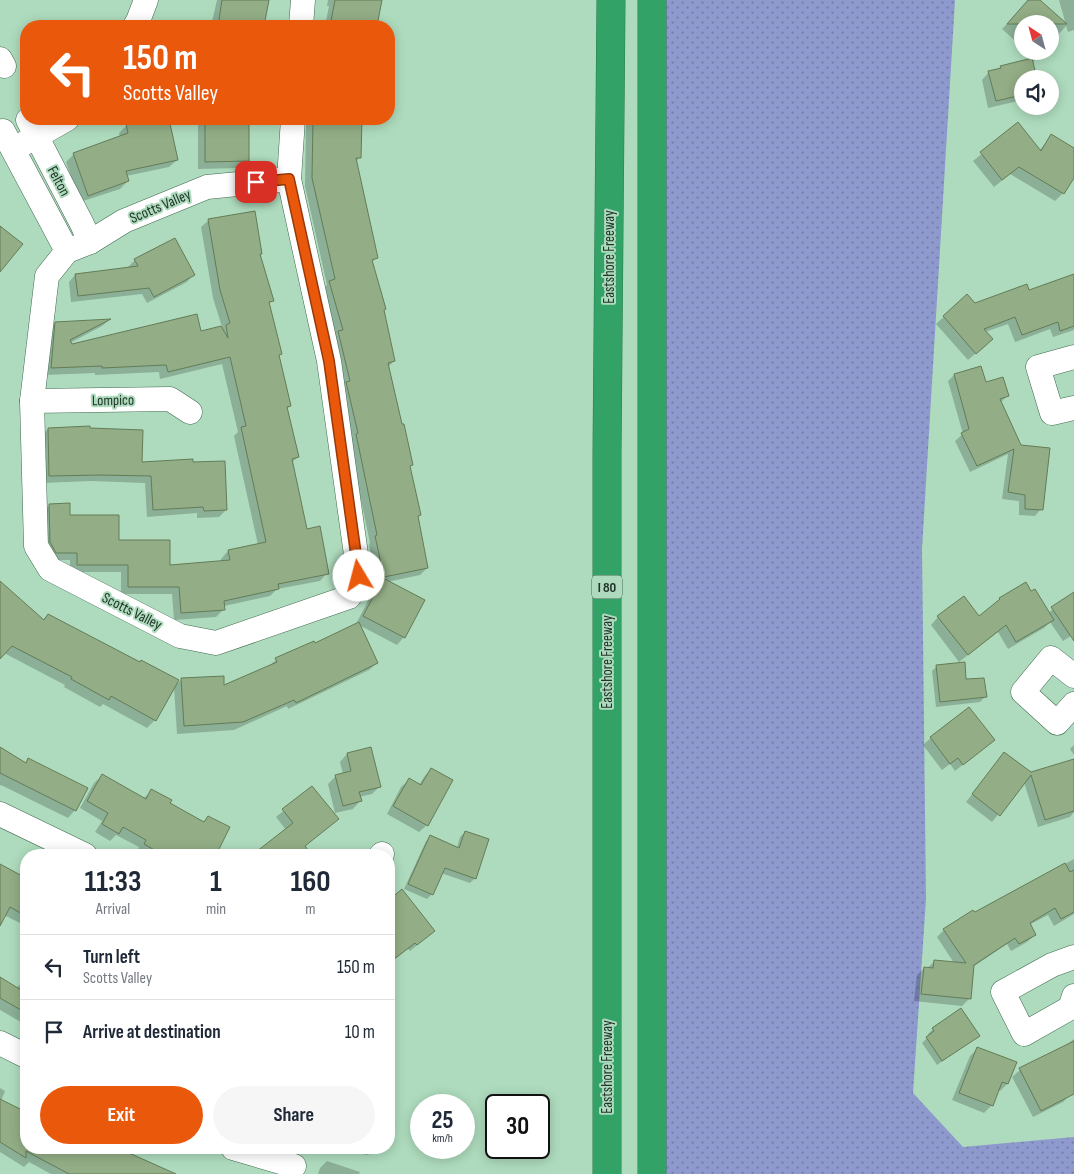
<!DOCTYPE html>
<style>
:root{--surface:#fff;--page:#f6f6f7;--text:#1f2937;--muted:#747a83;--line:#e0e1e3;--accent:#ea580c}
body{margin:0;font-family:"Sofia Sans Condensed",sans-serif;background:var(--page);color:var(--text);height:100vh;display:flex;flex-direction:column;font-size:19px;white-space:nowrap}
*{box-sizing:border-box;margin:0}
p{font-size:16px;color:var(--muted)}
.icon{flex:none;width:28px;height:28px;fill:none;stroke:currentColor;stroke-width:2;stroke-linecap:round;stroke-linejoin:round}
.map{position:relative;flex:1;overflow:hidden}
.drawer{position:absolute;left:20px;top:849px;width:375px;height:305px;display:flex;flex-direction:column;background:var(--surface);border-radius:20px;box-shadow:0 2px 12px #0003}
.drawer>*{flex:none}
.guide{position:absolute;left:20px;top:20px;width:375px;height:105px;border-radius:20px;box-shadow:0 2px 12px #0003;background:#ea580c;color:#fff;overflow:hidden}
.needle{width:32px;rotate:324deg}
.controls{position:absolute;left:1014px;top:15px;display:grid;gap:10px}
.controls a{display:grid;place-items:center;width:45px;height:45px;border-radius:50%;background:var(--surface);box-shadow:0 2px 12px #0003;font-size:25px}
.speed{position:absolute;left:410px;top:1094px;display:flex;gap:10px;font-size:25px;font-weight:700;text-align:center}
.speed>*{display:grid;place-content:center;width:65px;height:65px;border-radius:50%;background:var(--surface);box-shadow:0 2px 12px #0003;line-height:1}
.speed small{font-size:12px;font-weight:400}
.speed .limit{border:2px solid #111;border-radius:8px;background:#fff;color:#111}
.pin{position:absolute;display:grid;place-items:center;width:42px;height:42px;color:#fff;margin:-21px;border-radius:10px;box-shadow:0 2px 8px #0006}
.me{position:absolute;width:55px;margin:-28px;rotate:352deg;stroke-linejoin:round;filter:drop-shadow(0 0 4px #0008)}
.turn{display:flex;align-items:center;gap:18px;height:105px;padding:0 20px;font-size:22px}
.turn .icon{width:65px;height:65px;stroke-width:2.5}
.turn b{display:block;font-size:35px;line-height:42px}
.eta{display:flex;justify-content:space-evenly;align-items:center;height:85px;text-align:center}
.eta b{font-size:30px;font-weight:700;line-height:35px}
.primary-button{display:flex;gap:10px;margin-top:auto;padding:10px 20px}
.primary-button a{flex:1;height:58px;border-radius:30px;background:var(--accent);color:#fff;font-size:20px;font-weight:700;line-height:58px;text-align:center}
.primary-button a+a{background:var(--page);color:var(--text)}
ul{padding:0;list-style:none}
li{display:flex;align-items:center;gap:15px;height:65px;padding:0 20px;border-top:1px solid var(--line)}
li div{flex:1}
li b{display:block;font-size:19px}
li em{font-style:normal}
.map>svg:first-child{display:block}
.grass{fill:url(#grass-dots)}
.shadow{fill:#0003}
.building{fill:#93ae86;stroke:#637c56}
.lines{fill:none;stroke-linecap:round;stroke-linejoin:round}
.minor-casing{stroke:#3f694f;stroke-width:25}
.highway-casing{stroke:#2c7c51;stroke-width:29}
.minor{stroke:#fff;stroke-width:24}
.highway{stroke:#32a266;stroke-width:28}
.route-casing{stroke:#983908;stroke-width:12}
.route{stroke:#ea580c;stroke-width:9}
.labels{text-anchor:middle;stroke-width:4;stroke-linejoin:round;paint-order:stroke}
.shield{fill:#aedbbd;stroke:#4c6655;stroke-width:1}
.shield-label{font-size:14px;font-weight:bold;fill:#223429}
.street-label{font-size:15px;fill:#223429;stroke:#aedbbd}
</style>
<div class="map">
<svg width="1074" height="1174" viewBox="0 0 1074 1174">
<defs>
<pattern id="grass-dots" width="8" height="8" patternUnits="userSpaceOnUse" patternTransform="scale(1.25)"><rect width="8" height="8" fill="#8e99cd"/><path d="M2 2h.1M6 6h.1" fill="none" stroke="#747ea6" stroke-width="1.8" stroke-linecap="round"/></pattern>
</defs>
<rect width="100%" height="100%" fill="#aedbbd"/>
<polygon class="grass" points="652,0 955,0 922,549 926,899 913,1093 963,1147 1074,1137 1074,1174 652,1174"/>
<g class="shadow">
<polygon points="217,0 268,0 264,22 266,22 265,26 211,26"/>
<polygon points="328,0 381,0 376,26 325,26 329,6 327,6"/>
<polygon points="1029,0 1038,0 1066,25 1059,0 1074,0 1074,30 1068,32 1066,26 1050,44 1050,24 1022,24 1022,47 1002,29"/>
<polygon points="1022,48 1022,51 1044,51 1032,63 1022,79 1022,100 988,108 982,80 989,72 998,70 1001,67 1030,60 1020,52"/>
<polygon points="157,119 168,119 177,160 169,167 126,176 128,181 120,189 80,202 66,162 74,154 120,138 119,133 127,125"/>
<polygon points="198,119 249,119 248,128 248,160 241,168 198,169"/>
<polygon points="310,119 361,119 360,157 356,162 376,258 372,262 394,361 388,367 420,515 417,518 427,568 420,575 387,582 404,637 397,645 359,625 377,663 369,670 288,709 287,706 234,730 177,734 174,687 182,679 223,687 268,667 276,660 314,645 356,624 375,587 379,583 376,584 369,544 370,543 349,442 322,289 327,285 305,186 306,124"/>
<polygon points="1018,124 1039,151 1051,136 1074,149 1074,176 1063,193 1055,201 1010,174 994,187 973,161"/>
<polygon points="209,220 259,255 272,301 268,305 281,354 278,357 290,406 286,410 298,457 291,463 306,530 327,573 320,581 277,589 270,596 224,606 224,609 216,617 174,620 172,594 121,594 121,572 70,572 70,560 49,560 42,513 49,506 169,566 221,562 221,559 228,551 258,545 234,436 238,432 222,364 160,379 159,372 95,375 95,373 44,375 48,330 56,323 108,321 102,326 70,343 71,346 200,332 222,327 213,298 201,227"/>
<polygon points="135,260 193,275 187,282 147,303 142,294 71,302 69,282 75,275 129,269 128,267"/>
<polygon points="1074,276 1074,330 1053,337 1050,329 1015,342 1008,324 985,332 983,347 968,360 936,324 967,296 975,304 1028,291"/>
<polygon points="954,375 985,383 1007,396 1000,403 1041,509 1035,516 1019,515 1019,501 1002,499 1008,454 970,472 955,441 963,434 948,381"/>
<polygon points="48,429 141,464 192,464 226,510 219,517 197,518 197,513 147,517 145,483 91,481 42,483 41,436"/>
<polygon points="1074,594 1074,634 1063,641 1050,622 1044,628 1008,649 998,632 959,662 931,625 938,617 979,617 1000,599 1048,613"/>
<polygon points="0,597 42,621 48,615 155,720 147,728 103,704 100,707 64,687 65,685 4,653 0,657"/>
<polygon points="937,666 985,697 980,702 936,707 932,671"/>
<polygon points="931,738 994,740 955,771 950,764 942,770 923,745"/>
<polygon points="1074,745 1074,755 1070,749"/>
<polygon points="0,749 25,763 28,760 75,810 68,818 1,785 0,786"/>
<polygon points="370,749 379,787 372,794 359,797 360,801 353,809 335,813 328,784 336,776 343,774 340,762 347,754"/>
<polygon points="1004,753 1031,774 1074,760 1074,812 1070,817 1038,827 1024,782 992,822 966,802"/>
<polygon points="431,769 427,825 419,832 387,814 401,787 409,780 419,785 424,777"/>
<polygon points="102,776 143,799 152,790 169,804 202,823 208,817 214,855 142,855 137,852 139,847 116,835 110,841 95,832 102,821 80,808 94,783"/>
<polygon points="312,787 304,847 310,855 255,855 286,830 276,817"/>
<polygon points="465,832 475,878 470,883 441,873 432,894 427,899 404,889 426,841 431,836 457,848 460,837"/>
<polygon points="1074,859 1074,914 1054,926 1048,915 1029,925 1035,935 1027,942 1011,951 1007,944 973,967 970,998 962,1006 914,1001 917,975 924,968 927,968 934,962 954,963 937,937 944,930"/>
<polygon points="0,867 19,875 26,869 26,926 4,915 0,921"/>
<polygon points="402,891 427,937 410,951 408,949 389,963 389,902"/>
<polygon points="0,978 16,988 21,984 26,987 26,1025 0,1010"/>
<polygon points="961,1010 978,1036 937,1065 922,1043 929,1036 928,1034 933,1029"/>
<polygon points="1074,1039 1074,1071 1070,1095 1063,1102 1033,1117 1012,1077 1020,1070 1061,1049"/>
<polygon points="978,1048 1007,1084 1000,1091 997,1090 992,1105 984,1113 952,1100 970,1056"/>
<polygon points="0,1088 5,1091 1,1101 26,1113 26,1148 115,1148 175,1174 51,1174 29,1162 24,1167 0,1152"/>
<polygon points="327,1148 374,1148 368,1155 327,1149"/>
<polygon points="327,1161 360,1172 359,1174 318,1174 320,1168"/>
</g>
<g class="building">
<polygon points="222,0 269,0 264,26 218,26"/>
<polygon points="335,0 382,0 377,26 330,26"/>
<polygon points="1028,0 1040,0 1067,24 1007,24"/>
<polygon points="1032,58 1037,79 1022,79 1022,95 996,101 988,71 1001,68 1000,66"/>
<polygon points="151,119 169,119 178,160 126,171 129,181 88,196 73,153 128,133 126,124"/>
<polygon points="205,119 249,119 249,161 205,162"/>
<polygon points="313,119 362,119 361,158 356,158 378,258 372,260 386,309 384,310 395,361 388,363 402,424 404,424 413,465 410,466 421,515 418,516 428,568 384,577 375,536 377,535 356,434 358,433 346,382 350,381 338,331 343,330 329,281 335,279 312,178"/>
<polygon points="1018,122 1041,151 1051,134 1074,148 1074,178 1064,194 1019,167 1002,180 980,152"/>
<polygon points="255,211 262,254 260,254 274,301 269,302 282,354 279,355 291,406 287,407 299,457 292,459 307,529 320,526 329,574 278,584 279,589 224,601 225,610 181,613 179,587 128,587 128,565 77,565 77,553 56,553 50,542 49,504 70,503 70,515 119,515 119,540 170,540 170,565 230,560 228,550 266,542 241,427 246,426 230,357 168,372 166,365 102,368 102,366 51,368 55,322 111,319 70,340 72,344 197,314 201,331 221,326 228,338 226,325 230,323 220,290 208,219"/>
<polygon points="0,226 23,244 0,272"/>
<polygon points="175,238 195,275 154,297 149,288 78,296 75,274 138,266 134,259"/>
<polygon points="1074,274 1074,326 1060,331 1058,322 1022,335 1015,317 984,329 993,339 976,354 943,316 967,294 975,303 1027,284 1029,290"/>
<polygon points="981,366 986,382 1003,377 1009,396 1000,399 1021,445 1050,448 1043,510 1025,509 1025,495 1008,492 1014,449 977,466 961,433 969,429 954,374"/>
<polygon points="90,426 90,428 143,430 142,462 193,459 193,462 225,461 227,510 204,511 203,507 153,510 151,476 99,475 49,476 48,428"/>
<polygon points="383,578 425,600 405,638 363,616"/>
<polygon points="0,581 44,620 48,614 140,662 141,660 179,680 156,721 111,696 109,700 71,679 72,677 12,646 0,659"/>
<polygon points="1026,582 1031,591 1035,589 1054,620 1016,642 1006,625 968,655 937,616 964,596 979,616 1000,599 999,598"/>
<polygon points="1074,592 1074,641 1051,607"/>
<polygon points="359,622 378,663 296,703 294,700 243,722 184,726 181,678 224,676 224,685 277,662 275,658 314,641 315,643"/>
<polygon points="965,662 966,679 984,678 987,697 940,702 936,665"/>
<polygon points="969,707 995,740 963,765 958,758 950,764 930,737"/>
<polygon points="0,747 26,763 28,758 88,788 76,811 0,773"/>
<polygon points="371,747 381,787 359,792 362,801 343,806 335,775 351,771 347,753"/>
<polygon points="1004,752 1031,772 1074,759 1074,811 1045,820 1031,775 1000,816 972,794"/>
<polygon points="431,768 453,780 428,826 393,806 409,778 421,785"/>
<polygon points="102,774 146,799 151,789 172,800 170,803 204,822 208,816 230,827 216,855 163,855 144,844 146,840 123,827 119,834 102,824 108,813 87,801"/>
<polygon points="312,786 339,819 305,846 312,855 252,855 293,823 282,809"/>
<polygon points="465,831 489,839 476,879 445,868 433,895 408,884 430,835 459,848"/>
<polygon points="1065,863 1070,872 1074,870 1074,912 1061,919 1055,908 1030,923 1036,935 1019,944 1015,938 974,965 971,999 921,994 924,967 933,968 934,960 966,963 943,929 973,910 975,912"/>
<polygon points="0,864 26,878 26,916 10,907 0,926"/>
<polygon points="402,889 435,931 417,945 415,943 389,963 389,900"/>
<polygon points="0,977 26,993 26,1013 0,998"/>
<polygon points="961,1008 980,1036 942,1061 926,1037 934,1031 932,1028"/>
<polygon points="1074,1041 1074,1094 1041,1111 1019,1068"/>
<polygon points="977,1047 1017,1062 1008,1084 1002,1082 993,1106 959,1093"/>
<polygon points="0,1099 26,1112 26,1148 118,1148 176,1174 69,1174 26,1151 26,1158 0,1142"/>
</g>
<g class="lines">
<defs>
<g id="minor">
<polyline points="135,26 138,21 146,0"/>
<polyline points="301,26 303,0"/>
<polyline points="0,59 4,66"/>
<polyline points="28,120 82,224 90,242"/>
<polyline points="3,131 67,251"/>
<polyline points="23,144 67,119"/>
<polyline points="289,179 207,187 124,221 90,242 67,251 47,276 32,401 36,546 50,569 180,636 216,643 349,597 359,576 329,361 289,179 293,119"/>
<polyline points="1074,357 1038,367 1052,413 1074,408"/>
<polyline points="32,401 170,399 190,412"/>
<polyline points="1074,676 1051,658 1023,692 1057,723 1074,704"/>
<polyline points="0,814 85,855"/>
<polyline points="381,855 382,854"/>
<polyline points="1074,957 1052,965 1003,992 1024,1034 1070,1008 1074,996"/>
<polyline points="0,1043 26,1056"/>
<polyline points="233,1148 294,1166"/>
</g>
<g id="highway">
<polyline points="652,0 652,1174"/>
<polyline points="607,1174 607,452 611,0"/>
</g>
</defs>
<use href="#minor" class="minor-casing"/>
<use href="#highway" class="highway-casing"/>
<use href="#minor" class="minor"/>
<use href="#highway" class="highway"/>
</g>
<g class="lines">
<defs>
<polyline id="route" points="256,182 289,179 329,361 359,576"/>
</defs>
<use href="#route" class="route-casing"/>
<use href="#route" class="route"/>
</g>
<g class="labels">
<rect class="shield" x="592" y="575.5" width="30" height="23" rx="4"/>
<g class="shield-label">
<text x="607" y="592">I 80</text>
</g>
<g class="street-label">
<text transform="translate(59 181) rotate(62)" y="5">Felton</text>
<text transform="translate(160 206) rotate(-23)" y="5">Scotts Valley</text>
<text transform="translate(609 257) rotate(-90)" y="5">Eastshore Freeway</text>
<text transform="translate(113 400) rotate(-1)" y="5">Lompico</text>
<text transform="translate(132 611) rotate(27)" y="5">Scotts Valley</text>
<text transform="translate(607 662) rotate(-90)" y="5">Eastshore Freeway</text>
<text transform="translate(607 1067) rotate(-90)" y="5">Eastshore Freeway</text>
</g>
</g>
</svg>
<div class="controls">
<a><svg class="needle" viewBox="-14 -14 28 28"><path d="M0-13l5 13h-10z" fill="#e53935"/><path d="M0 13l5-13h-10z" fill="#747a83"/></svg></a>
<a><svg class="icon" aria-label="sound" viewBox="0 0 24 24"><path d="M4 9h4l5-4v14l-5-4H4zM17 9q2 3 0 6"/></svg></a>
</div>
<div class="speed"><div>25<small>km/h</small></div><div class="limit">30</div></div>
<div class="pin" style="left:256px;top:182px;background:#d93025"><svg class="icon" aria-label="arrive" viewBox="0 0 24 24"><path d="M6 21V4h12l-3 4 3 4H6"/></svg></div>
<svg class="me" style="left:359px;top:576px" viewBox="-20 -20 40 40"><circle r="19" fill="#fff"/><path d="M0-13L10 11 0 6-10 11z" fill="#ea580c"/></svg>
<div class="guide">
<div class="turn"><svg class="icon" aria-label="left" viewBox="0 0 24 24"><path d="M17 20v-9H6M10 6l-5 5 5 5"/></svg><div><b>150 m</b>Scotts Valley</div></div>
</div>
<section class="drawer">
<div class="eta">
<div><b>11:33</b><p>Arrival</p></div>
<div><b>1</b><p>min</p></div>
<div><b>160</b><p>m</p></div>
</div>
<ul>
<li><svg class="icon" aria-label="left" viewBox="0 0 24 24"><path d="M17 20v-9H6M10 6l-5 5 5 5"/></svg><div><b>Turn left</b><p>Scotts Valley</p></div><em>150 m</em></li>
<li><svg class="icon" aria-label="arrive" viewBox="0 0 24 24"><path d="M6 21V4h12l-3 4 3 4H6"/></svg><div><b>Arrive at destination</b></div><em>10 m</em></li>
</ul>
<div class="primary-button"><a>Exit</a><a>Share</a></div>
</section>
</div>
